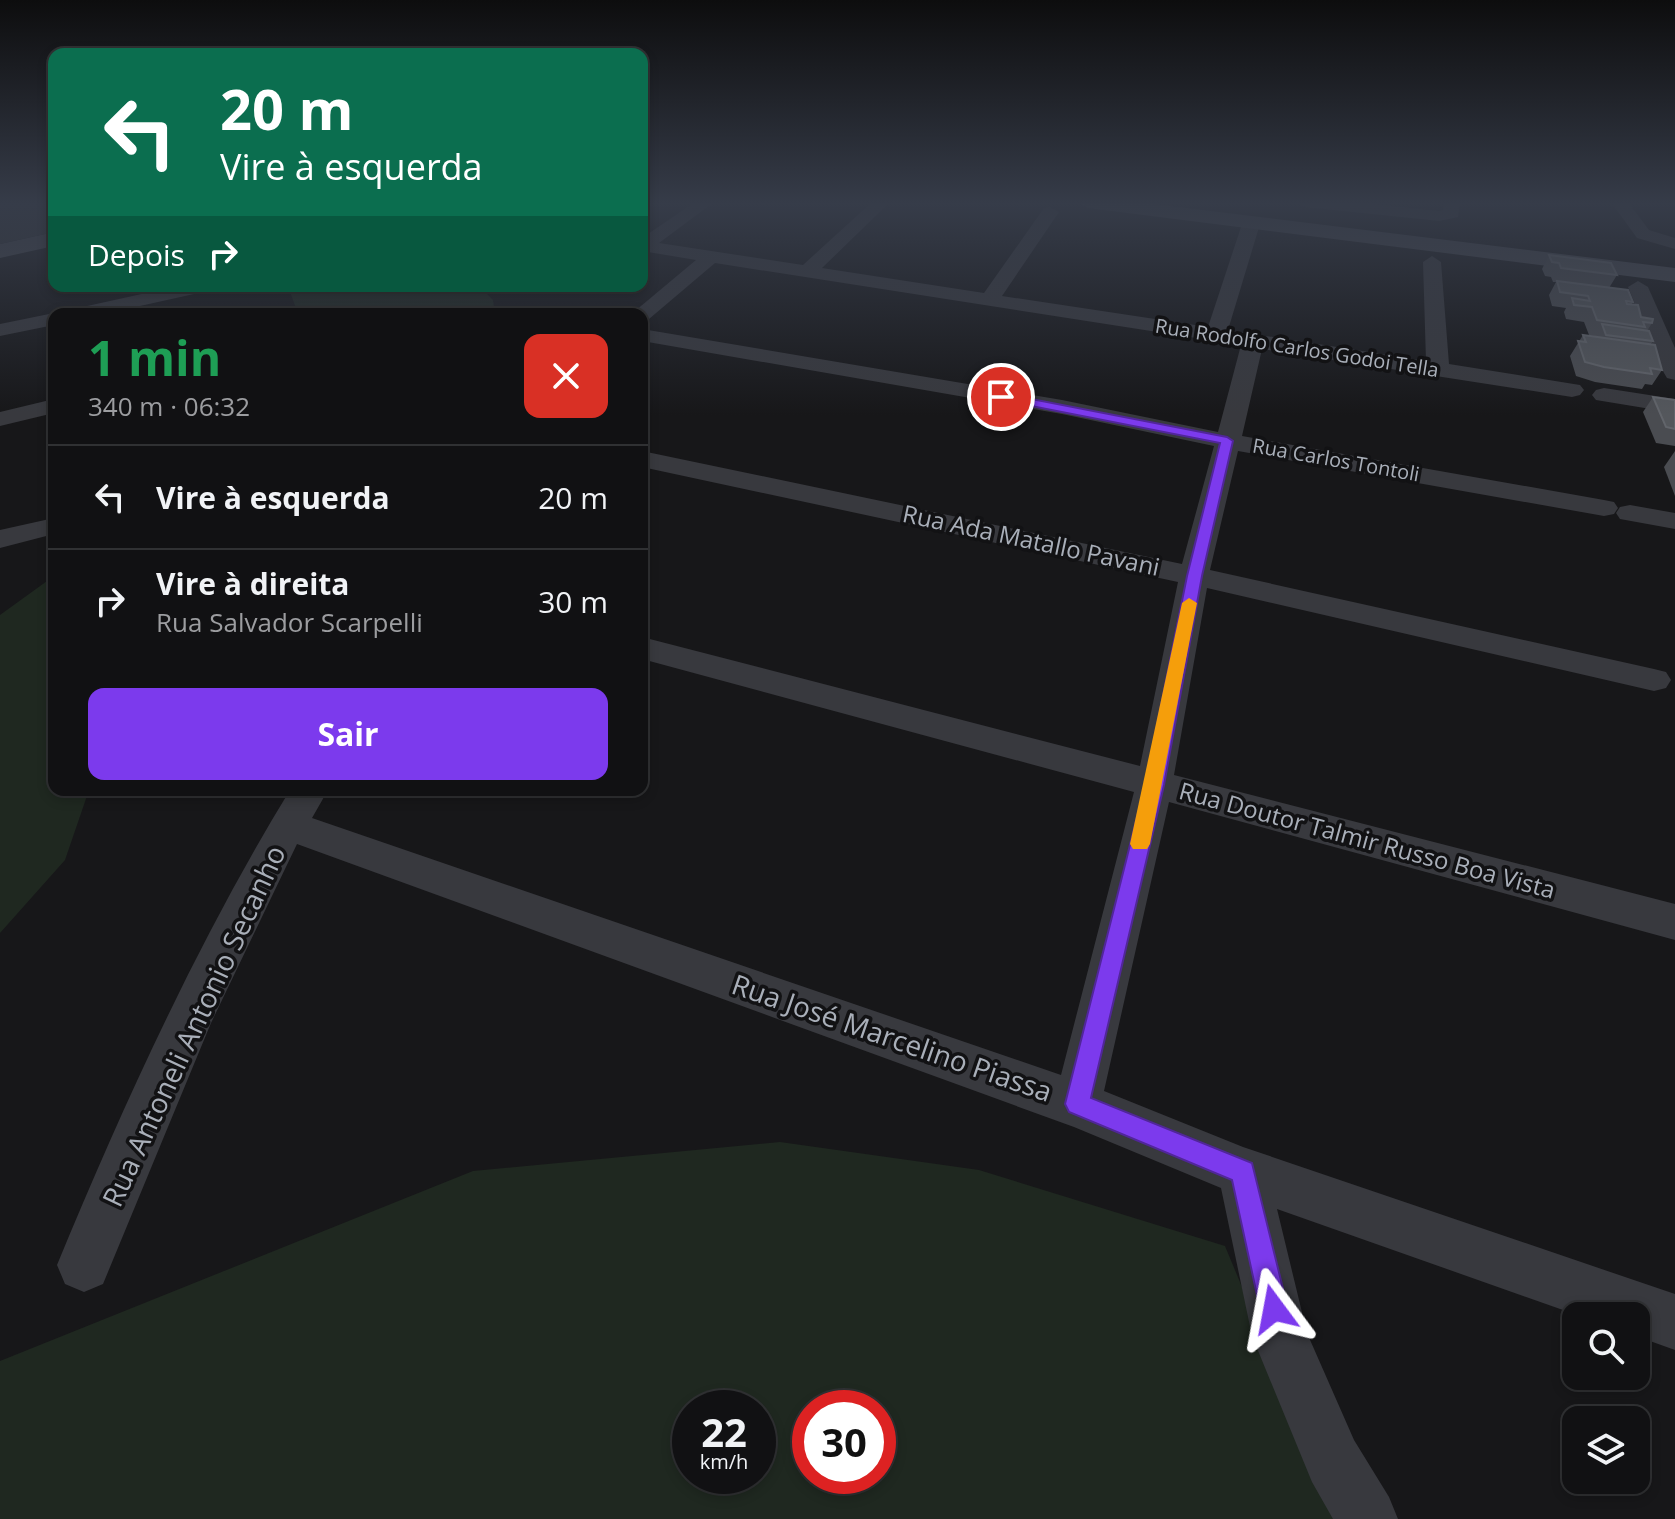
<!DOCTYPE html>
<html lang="pt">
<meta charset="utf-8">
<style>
:root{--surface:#111113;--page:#1a1a1c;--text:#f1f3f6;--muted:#9c9da0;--line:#303133;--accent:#7c3aed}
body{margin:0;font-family:"Open Sans",sans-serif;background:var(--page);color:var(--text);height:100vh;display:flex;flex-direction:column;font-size:30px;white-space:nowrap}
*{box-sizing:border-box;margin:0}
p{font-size:26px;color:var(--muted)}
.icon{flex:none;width:44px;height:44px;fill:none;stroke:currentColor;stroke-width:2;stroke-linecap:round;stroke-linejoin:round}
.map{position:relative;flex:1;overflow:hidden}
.side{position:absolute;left:48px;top:308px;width:600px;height:488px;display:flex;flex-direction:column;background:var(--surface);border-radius:16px;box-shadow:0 4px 12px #0003,0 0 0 2px var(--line)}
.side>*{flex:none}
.guide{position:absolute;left:48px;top:48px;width:600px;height:244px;border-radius:16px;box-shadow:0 4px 12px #0003,0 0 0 2px var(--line);background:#0b6e4f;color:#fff;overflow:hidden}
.buttons{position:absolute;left:1562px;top:1302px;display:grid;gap:16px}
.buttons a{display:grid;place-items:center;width:88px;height:88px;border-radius:16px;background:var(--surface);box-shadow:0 4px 12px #0003,0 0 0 2px var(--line);font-size:40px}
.speed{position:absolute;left:672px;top:1390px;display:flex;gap:16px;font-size:40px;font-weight:700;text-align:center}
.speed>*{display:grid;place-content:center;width:104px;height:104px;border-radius:50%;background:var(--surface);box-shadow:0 4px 12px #0003,0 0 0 2px var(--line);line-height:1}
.speed small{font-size:20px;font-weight:400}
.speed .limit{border:12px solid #d22;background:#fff;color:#111}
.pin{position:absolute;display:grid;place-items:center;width:68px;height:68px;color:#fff;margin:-34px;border:4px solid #fff;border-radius:50%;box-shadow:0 2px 8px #0007}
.me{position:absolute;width:88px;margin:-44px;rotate:347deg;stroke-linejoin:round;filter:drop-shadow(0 0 6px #0008)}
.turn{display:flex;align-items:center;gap:28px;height:168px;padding:0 40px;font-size:36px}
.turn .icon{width:104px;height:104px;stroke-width:2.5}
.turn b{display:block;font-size:56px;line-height:68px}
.then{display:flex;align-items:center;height:76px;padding:0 40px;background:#0003;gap:16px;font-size:30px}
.round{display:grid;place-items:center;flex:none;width:84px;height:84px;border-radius:16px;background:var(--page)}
.headline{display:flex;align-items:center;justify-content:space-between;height:136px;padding:0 40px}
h1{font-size:48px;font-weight:700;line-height:60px;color:#1e9e55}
.action{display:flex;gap:16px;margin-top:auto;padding:16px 40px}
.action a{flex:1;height:92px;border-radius:16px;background:var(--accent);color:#fff;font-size:32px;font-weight:700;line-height:92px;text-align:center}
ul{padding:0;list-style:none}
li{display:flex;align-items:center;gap:24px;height:104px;padding:0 40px;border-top:2px solid var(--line)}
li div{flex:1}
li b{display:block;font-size:30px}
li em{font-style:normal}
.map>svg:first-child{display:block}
.green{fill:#1f2820;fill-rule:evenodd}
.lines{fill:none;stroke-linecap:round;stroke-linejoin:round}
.minor{fill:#38393e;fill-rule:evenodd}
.secondary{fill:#46484f;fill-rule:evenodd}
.wall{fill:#4a4c51}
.shaded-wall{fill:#313336}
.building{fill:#54575c;stroke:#62656b;stroke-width:2}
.route{fill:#7c3aed;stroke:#51269a;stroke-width:2}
.slow{fill:#f59e0b}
.labels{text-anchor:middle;stroke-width:7;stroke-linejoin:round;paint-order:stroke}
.far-street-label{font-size:20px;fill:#a9afb9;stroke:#121214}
.street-label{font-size:24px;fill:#a9afb9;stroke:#121214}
.near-street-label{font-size:28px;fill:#a9afb9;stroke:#121214}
</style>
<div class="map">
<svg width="1675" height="1519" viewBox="0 0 1675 1519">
<rect width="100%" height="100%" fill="#171719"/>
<g class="green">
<polygon points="288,286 479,286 493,300 495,314 298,314"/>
<polygon points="54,576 54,790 89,790 65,860 0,933 0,615"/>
<path d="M 780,1142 L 979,1170 L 1225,1246 L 1338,1519 L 0,1519 L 0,1361 L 473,1171 ZM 690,1408 L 758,1408 L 758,1476 L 690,1476 ZM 810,1408 L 878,1408 L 878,1476 L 810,1476 Z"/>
</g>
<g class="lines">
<g class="minor">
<path d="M 695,202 L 714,202 L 659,243 L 803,265 L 872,202 L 890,202 L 822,268 L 984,293 L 1044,208 L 1050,207 L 1059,212 L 1002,296 L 1208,327 L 1242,224 L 1251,219 L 1260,224 L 1228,330 L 1426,361 L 1423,262 L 1432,256 L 1441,262 L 1449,364 L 1580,385 L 1584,390 L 1580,395 L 1572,397 L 1262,349 L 1242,436 L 1604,500 L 1614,502 L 1618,508 L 1614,514 L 1604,516 L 1238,451 L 1210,570 L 1654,669 L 1666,672 L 1671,680 L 1666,688 L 1654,691 L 1207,588 L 1174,775 L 1675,904 L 1675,940 L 1169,802 L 1104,1091 L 1243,1147 L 1675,1294 L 1675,1350 L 1636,1336 L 1636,1316 L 1580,1316 L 1277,1209 L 1307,1333 L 1354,1440 L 1389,1497 L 1398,1519 L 1333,1519 L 1312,1482 L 1252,1336 L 1221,1188 L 1074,1127 L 297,844 L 211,1023 L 103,1284 L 84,1292 L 65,1284 L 57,1265 C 124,1103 199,939 290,790 L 328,790 L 312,818 L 1061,1075 L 1134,792 L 642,659 L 642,637 L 1140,766 L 1178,582 L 642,467 L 642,451 L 1182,564 L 1214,446 L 1062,414 L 642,341 L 642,329 L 1062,400 L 1218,432 L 1241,345 L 715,263 L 649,319 L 642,321 L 642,314 L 632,314 L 635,311 L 696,260 L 642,251 L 642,238 Z"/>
<polygon points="1297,202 1354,202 1439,211 1443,210 1444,202 1460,202 1458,217 1439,221 1305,207"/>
<polygon points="1611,202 1628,202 1649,230 1675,238 1675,249 1637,238"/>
<polygon points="1638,281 1648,287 1675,348 1675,380 1667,378 1664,373 1628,287"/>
<polygon points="178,286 215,286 212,290 104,314 66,314 69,310"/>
<polygon points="54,313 59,314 54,314 54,325 0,336 0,324"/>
<polygon points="1604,388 1675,399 1675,413 1596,400 1592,395 1596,390"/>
<polygon points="54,399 54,413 0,426 0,412"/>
<polygon points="1630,505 1675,513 1675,529 1620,519 1616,513 1620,507"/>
<polygon points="54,518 54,534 0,548 0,530"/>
</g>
<g class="secondary">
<polygon points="1078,202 1138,202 1675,268 1675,282 1088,208"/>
<polygon points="54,232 54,246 0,258 0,244"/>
</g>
</g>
<g class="wall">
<polygon points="1549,255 1617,275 1609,288 1633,302 1632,304 1641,317 1652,323 1647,331 1653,341 1651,344 1662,370 1652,385 1645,384 1642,389 1595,382 1576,376 1570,356 1583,335 1595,336 1589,335 1584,322 1566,319 1564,312 1566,308 1552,306 1549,295 1556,282 1553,282 1551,277 1545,276 1542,269"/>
<polygon points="1653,397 1675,400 1675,446 1656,443 1643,412"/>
<polygon points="1675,451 1675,496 1664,467"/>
</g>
<polygon class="shaded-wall" points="5,202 54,202 54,232 0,244 0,203"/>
<g class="building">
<polygon points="1549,255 1611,263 1617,275 1561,268 1559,263 1552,262"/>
<polygon points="1557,281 1628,290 1633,302 1626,301 1627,304 1638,305 1641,317 1653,319 1652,323 1643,322 1645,327 1597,320 1592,307 1574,305 1572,298 1590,301 1588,296 1560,292"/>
<polygon points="1602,324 1649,331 1653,341 1606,335"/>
<polygon points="1583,335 1655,345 1662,370 1650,368 1652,374 1604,367 1585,362 1578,341 1586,342"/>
<polygon points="1653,397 1675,400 1675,429 1666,427"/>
</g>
<linearGradient id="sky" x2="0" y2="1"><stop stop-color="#0d0d0e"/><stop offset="0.49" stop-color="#363c49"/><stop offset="1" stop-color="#363c49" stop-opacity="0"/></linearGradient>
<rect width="1675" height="415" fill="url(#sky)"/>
<polygon class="route" points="1001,393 1227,437 1233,441 1202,576 1164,785 1091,1098 1252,1163 1288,1309 1284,1319 1274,1323 1264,1319 1260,1309 1232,1180 1069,1112 1065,1104 1145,785 1187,576 1220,443 996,399 995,397"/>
<polygon class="slow" points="1189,598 1197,603 1150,844 1147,849 1133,849 1130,844 1182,603"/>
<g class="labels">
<g class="far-street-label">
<text transform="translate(1297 348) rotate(9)" y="7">Rua Rodolfo Carlos Godoi Tella</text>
<text transform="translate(1336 460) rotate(10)" y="7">Rua Carlos Tontoli</text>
</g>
<g class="street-label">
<text transform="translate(1031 541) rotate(12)" y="8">Rua Ada Matallo Pavani</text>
<text transform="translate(1367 841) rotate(15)" y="8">Rua Doutor Talmir Russo Boa Vista</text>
</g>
<g class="near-street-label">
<text transform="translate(194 1026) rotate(-65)" y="10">Rua Antoneli Antonio Secanho</text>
<text transform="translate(892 1038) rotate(19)" y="10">Rua José Marcelino Piassa</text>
</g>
</g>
</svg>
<div class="buttons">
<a><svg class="icon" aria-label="search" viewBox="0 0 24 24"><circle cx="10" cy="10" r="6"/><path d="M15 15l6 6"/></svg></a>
<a><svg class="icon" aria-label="layers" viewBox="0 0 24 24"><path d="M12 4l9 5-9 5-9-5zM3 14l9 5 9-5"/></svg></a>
</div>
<div class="speed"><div>22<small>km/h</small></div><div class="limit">30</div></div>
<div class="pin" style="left:1001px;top:397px;background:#d93025"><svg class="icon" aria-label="arrive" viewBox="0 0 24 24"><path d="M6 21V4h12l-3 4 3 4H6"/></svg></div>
<svg class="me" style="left:1274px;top:1309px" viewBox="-20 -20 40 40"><path d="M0-17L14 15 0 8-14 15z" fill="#7c3aed" stroke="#fff" stroke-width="4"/></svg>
<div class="guide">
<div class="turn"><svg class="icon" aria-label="left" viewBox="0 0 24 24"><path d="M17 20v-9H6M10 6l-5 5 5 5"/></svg><div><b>20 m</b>Vire à esquerda</div></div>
<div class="then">Depois<svg class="icon" aria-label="right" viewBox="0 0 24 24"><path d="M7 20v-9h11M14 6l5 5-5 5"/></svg></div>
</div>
<section class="side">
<div class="headline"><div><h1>1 min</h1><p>340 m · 06:32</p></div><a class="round" style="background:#d93025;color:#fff"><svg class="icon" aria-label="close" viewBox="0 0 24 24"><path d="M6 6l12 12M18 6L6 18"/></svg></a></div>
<ul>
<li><svg class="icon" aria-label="left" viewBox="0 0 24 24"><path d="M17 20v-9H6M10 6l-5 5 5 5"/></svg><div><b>Vire à esquerda</b></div><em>20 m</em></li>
<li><svg class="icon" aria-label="right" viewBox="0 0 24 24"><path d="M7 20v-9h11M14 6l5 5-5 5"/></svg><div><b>Vire à direita</b><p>Rua Salvador Scarpelli</p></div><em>30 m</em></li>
</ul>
<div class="action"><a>Sair</a></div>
</section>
</div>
